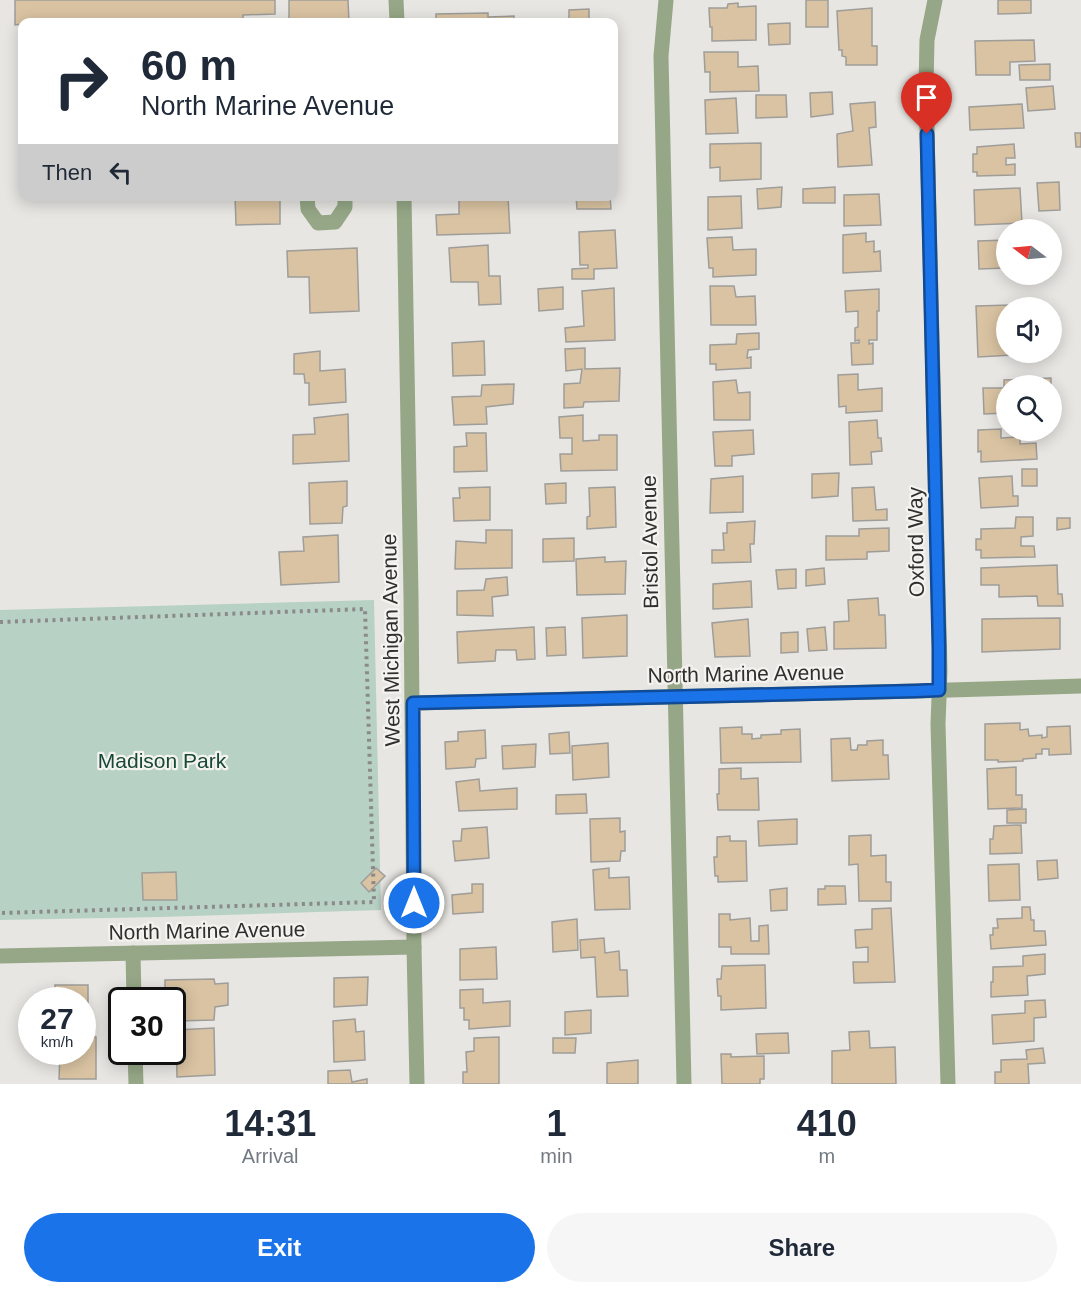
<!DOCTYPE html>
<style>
:root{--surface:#fff;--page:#f6f6f7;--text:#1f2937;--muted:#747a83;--accent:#1a73e8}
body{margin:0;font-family:Arial,sans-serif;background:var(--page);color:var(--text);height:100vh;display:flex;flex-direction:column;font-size:22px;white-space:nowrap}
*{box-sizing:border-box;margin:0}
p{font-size:20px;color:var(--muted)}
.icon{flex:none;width:33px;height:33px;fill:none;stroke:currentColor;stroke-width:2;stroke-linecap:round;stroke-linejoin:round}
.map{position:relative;height:1084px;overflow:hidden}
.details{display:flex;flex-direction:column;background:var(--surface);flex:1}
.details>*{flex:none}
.top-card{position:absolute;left:18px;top:18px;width:600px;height:183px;border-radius:12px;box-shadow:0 3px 15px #0003;background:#fff;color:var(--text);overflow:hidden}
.needle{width:39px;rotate:286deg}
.controls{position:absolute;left:996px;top:219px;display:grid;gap:12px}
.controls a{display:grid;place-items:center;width:66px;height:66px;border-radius:50%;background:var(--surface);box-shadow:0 3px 15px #0003;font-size:30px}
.speed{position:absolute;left:18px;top:987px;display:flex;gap:12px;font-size:30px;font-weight:700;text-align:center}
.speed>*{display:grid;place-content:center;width:78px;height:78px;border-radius:50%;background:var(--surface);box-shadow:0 3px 15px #0003;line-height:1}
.speed small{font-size:15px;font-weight:400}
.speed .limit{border:3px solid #111;border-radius:9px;background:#fff;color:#111}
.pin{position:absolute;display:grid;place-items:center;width:51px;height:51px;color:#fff;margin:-62px -26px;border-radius:50% 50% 50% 0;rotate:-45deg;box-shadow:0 0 6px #0007}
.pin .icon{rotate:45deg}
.me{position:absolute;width:66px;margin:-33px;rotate:0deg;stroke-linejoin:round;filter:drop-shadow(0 0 4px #0008)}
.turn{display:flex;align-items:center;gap:21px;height:126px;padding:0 24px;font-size:27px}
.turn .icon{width:78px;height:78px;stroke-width:2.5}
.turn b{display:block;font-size:42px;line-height:51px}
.then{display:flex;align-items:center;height:57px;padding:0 24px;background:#0003;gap:12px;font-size:22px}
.eta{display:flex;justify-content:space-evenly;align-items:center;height:102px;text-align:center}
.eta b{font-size:36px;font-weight:800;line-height:42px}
.button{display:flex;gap:12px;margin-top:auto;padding:12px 24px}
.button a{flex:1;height:69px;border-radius:36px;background:var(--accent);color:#fff;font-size:24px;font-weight:800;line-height:69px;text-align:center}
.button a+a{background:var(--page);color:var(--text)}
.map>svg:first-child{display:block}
.green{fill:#b7d2c5}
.building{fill:#d9c3a2;stroke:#9f9d99;stroke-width:1.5}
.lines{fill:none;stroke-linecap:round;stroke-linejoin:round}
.path{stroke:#8c8a88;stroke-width:4;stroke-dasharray:3 4.5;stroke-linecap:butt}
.minor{stroke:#95a786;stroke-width:15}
.route-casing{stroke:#114b97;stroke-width:15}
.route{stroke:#1a73e8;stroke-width:10}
.labels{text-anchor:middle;stroke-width:4.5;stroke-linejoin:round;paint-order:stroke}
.street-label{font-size:21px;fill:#302f2e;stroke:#f5f3ef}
.park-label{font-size:21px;fill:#174a36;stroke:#f5f3ef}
</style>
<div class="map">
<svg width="1081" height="1084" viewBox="0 0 1081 1084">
<rect width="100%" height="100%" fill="#e8e6e2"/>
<polygon class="green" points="374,600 381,910 161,917 0,920 0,610"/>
<g class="building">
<polygon points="15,0 275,0 275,14 243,15 243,22 22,22 22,24 15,25"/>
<polygon points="289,0 348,0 349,22 289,22"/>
<rect x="806" y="0" width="22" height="27"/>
<polygon points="998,0 1031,0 1031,13 998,14"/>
<polygon points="738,3 738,7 756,6 756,40 712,41 712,27 710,27 709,8 727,8 728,4"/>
<polygon points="872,8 872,46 877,46 877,65 846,65 846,57 842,56 842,50 839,50 837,11"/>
<polygon points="589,9 589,22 569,22 569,10"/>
<polygon points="488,13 488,17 514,16 514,22 436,22 436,14"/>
<polygon points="790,23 790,44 769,45 768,24"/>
<polygon points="1034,40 1035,61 1010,62 1010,75 976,75 975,41"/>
<polygon points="704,52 738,52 738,67 758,66 759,91 710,92 710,72 705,72"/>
<polygon points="1050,64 1050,80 1020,80 1019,65"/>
<polygon points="1053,86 1055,109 1028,111 1026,88"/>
<polygon points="832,92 833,114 811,117 810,93"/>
<polygon points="756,95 786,95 787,117 756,118"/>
<polygon points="736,98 738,133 706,134 705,100"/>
<polygon points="875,102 876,127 869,128 872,165 838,167 837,134 853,131 850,104"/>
<polygon points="1022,104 1024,128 970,130 969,107"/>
<polygon points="1075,133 1081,133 1081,147 1076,147"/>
<polygon points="761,143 761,179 720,181 720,167 710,168 710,144"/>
<polygon points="1014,144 1015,158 1006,158 1006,165 1015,164 1015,175 977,176 977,172 973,172 973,154 977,154 977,147"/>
<polygon points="1059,182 1060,210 1039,211 1037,183"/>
<polygon points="782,187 781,207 758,209 757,189"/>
<polygon points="835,187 835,203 803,203 803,189"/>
<polygon points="1020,188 1022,223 975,225 974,190"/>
<polygon points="879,194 881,225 844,226 844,195"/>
<polygon points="235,196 280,196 280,224 236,225"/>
<polygon points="479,196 508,196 510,233 437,235 436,215 459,214 459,198"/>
<polygon points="576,196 610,196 611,209 577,209"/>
<polygon points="741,196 742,228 708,230 708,197"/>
<polygon points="615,230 617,268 594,269 594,279 572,279 572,269 588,268 588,265 580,265 579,232"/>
<polygon points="866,233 866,242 874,241 874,252 880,251 881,271 843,273 843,235"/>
<polygon points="732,237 733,250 756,249 756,275 713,277 713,268 709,268 707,238"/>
<polygon points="1006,240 1006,268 979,269 978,241"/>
<polygon points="488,245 489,276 500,276 501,304 479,305 478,282 451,282 449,248"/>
<polygon points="357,248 359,311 310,313 309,277 288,277 287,251"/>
<polygon points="710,286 734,286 736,297 755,296 756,325 711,325"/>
<polygon points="563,287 563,309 539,311 538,289"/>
<polygon points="614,288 615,340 566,342 565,328 584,326 582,291"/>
<polygon points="879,289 879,311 877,311 877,340 869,340 869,344 873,343 873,364 852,365 851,343 859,343 859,340 855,341 855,328 858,327 858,311 846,312 845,291"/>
<polygon points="1011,305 1011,308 1006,308 1006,352 1013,352 1013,355 978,357 976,306"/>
<polygon points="759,333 759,349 748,350 747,358 751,357 751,368 716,370 716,364 710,364 710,345 736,344 737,334"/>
<polygon points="484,341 485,375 453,376 452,343"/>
<polygon points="585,348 585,369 620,368 619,401 584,402 583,407 564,408 564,384 580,383 582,369 566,371 565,349"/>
<polygon points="320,351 320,371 345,369 346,402 309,405 309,383 305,383 304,374 294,374 294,354"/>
<polygon points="858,374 858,390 882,388 882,411 846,413 846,406 839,407 838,375"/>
<polygon points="1051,378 1051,386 1006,386 1006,413 984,414 983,388 1004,388 1004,380"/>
<polygon points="736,380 738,393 750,392 750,420 714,420 713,382"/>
<polygon points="514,384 513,404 486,407 487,424 454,425 452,397 481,396 482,385"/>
<polygon points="348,414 349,461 293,464 293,435 315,434 314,418"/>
<polygon points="583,415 583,441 599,440 599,435 617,435 617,470 561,471 560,454 572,454 572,438 560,438 559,417"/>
<polygon points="877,420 878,438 881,438 882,451 871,452 872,464 850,465 849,422"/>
<polygon points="1001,429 1001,438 1020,437 1020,444 1036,443 1037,459 981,462 981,451 978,452 978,430"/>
<polygon points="753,430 754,454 732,456 732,466 715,466 713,432"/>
<polygon points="1026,430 1046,430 1046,435 1026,436"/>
<polygon points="466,433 486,433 487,471 454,472 454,447 467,446"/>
<rect x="1022" y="469" width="15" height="17"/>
<polygon points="839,473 838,496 812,498 812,474"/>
<polygon points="743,476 743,512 710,513 711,479"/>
<polygon points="1012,476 1013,496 1018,496 1018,506 981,508 979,478"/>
<polygon points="347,481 347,506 343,507 342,523 310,524 309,483"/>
<polygon points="566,483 566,503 546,504 545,484"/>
<polygon points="490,487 490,520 454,521 453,498 460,498 459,488"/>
<polygon points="615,487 616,527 587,529 587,517 590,516 589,488"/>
<polygon points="874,487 876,510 887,509 887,520 853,521 852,488"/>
<polygon points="1016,517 1033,517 1033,536 1021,537 1021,546 1034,546 1035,557 981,558 981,550 976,550 976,539 981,539 981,529 1015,528"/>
<polygon points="1057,518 1070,518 1070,528 1057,530"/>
<polygon points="755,521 754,544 750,544 751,562 712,563 712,550 724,550 723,533 727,533 727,523"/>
<polygon points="889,528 889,551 867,552 867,559 826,560 826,536 859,536 859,529"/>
<polygon points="486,530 512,530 512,568 455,569 456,541 486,543"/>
<polygon points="338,535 339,582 281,585 279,552 304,551 303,537"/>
<polygon points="574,538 574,561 543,562 543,539"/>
<polygon points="605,557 605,562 626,561 625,594 577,595 576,559"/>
<polygon points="1057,565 1058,594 1062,594 1063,606 1038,606 1037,596 999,597 999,585 981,585 981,568"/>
<polygon points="824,568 825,584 806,586 806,570"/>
<polygon points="796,569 796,588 778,589 776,570"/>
<polygon points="507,577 508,595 492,597 493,616 457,615 457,591 484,590 486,579"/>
<polygon points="751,581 752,607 713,609 713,584"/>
<polygon points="878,598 879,615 885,615 886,648 834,649 834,622 849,621 848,600"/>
<polygon points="627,615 627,656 583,658 582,618"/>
<polygon points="1060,618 1060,649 982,652 982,619"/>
<polygon points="748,619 750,656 715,657 712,623"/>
<polygon points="534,627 535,659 517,660 516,650 496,650 495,661 458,663 457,632"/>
<polygon points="565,627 566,655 547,656 546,628"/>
<polygon points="825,627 827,650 809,651 807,629"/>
<polygon points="798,632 798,652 781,653 781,633"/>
<polygon points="1020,723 1020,730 1028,729 1029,736 1042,735 1042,738 1047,737 1047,727 1070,726 1071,754 1049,755 1049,749 1042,749 1042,754 1036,754 1036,758 1023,759 1023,761 998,762 998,760 985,760 985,724"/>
<polygon points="742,727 742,734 752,734 752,739 761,738 761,735 781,734 781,730 800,729 801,762 721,763 720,728"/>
<polygon points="485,730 486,758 476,759 475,767 446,769 445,742 458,741 458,732"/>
<polygon points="569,732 570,753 550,754 549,734"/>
<polygon points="850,738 851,750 857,750 858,745 867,745 867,741 883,740 883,755 888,755 889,779 832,781 831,739"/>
<polygon points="608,743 609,777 573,780 572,746"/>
<polygon points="536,744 535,767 503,769 502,746"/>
<polygon points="1016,767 1016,795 1022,795 1022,808 988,809 987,769"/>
<polygon points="741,768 741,779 758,778 759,810 718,810 717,794 719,794 719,769"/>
<polygon points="479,779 480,791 517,788 517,809 459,811 456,782"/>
<polygon points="586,794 587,813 556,814 556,795"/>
<polygon points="1026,809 1026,823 1007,823 1007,810"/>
<polygon points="620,818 620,832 625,831 625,851 621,851 620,861 591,862 590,819"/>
<polygon points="797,819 797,844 759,846 758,821"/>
<polygon points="1021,825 1022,853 990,854 990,839 993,839 994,826"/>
<polygon points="487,827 489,858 455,861 453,841 461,841 462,829"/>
<polygon points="871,835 871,856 886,855 886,882 891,882 891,901 859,901 858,864 849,865 849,836"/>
<polygon points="730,836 730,841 746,841 747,881 718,882 718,876 715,876 714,857 717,857 717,837"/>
<polygon points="1057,860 1058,878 1038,880 1037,861"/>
<polygon points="1019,864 1020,900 989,901 988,865"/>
<polygon points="376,868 385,876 369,892 361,883"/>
<polygon points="609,868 609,878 629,877 630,909 595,910 593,870"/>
<polygon points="176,872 177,900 143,900 142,873"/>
<polygon points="472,884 483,884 483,912 453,914 452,895 472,893"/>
<polygon points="825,886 845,886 846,904 818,905 818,889 825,889"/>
<polygon points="787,888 787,910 771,911 770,890"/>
<polygon points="1022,907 1030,907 1031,920 1034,920 1034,931 1045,931 1046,945 991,949 990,935 993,935 993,928 998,928 997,919 1022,918"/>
<polygon points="891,908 895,982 854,983 853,962 868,962 868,947 856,948 855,930 872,929 872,909"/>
<polygon points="719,914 730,914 730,920 750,918 751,941 759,941 759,926 768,925 769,954 731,954 731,947 719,947"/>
<polygon points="577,919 578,950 553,952 552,922"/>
<polygon points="604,938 605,953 619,951 620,970 627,970 628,996 597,997 595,957 581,958 580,940"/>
<polygon points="496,947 497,979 460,980 460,949"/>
<polygon points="1045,954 1045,974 1027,976 1028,995 991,997 991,982 993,982 993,967 1023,966 1023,956"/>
<polygon points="765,965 766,1008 721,1010 721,996 718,996 717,979 721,979 722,966"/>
<polygon points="368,977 367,1005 334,1007 334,978"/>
<polygon points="214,979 215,984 228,983 228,1005 215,1007 214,1020 178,1021 177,995 165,995 165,980"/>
<polygon points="55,985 88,985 88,1024 82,1024 82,1000 55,1000"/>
<polygon points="483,989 483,1003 510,1001 510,1026 469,1029 469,1020 464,1020 464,1008 460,1008 460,990"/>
<polygon points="1045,1000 1046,1017 1034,1018 1034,1041 993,1044 992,1015 1025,1013 1025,1001"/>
<polygon points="591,1010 591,1033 565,1035 565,1012"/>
<polygon points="355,1019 356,1032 364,1031 365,1060 334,1062 333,1021"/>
<polygon points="214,1028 215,1075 177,1077 176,1030"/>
<polygon points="869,1031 870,1048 895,1047 896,1084 832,1084 832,1051 850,1050 849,1032"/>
<polygon points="788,1033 789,1053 757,1054 756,1034"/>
<polygon points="82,1037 96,1037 96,1079 59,1079 60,1052 82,1052"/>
<polygon points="499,1037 499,1084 463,1084 463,1072 467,1072 466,1052 474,1051 474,1038"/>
<polygon points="553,1038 576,1038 575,1053 553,1053"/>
<polygon points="1043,1048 1045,1063 1028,1064 1029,1084 995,1084 995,1072 1001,1072 1001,1060 1027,1059 1026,1050"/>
<polygon points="721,1054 731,1054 731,1057 764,1056 764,1079 760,1079 760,1084 722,1084"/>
<polygon points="638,1060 638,1084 607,1084 607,1063"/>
<polygon points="350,1070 352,1082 367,1079 367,1084 328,1084 328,1071"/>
</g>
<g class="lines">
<polyline class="path" points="0,622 365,609 374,902 0,913"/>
<g class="minor">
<polyline points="396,0 397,22"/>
<polyline points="666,0 661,56 684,1084"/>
<polyline points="935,0 927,40 926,87 940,671 938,724 948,1084"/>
<polyline points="307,196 308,209 318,223 335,222 345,207 345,196"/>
<polyline points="404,196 411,596 414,947 417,1084"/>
<polyline points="413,703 916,691 1081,686"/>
<polyline points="133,953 134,1000"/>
<polyline points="0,956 414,947"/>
<polyline points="135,1052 136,1084"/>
</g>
</g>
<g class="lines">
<defs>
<polyline id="route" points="414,903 413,703 916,691 939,690 939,647 927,134"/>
</defs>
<use href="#route" class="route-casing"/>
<use href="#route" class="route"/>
</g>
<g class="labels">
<g class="street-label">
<text transform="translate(650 542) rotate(-91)" y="7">Bristol Avenue</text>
<text transform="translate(916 542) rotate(-91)" y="7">Oxford Way</text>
<text transform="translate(391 640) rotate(-91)" y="7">West Michigan Avenue</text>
<text transform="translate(746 674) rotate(-1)" y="7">North Marine Avenue</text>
<text transform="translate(207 931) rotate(-1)" y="7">North Marine Avenue</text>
</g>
<g class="park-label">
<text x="162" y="768">Madison Park</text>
</g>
</g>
</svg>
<div class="controls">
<a><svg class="needle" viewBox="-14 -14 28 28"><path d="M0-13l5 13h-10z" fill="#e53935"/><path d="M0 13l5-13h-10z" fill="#747a83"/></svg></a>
<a><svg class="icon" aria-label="sound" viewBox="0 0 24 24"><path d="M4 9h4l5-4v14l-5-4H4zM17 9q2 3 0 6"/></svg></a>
<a><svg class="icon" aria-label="search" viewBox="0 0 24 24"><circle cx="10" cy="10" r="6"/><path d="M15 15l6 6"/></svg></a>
</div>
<div class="speed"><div>27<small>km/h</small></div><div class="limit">30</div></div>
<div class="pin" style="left:927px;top:134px;background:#d93025"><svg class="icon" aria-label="arrive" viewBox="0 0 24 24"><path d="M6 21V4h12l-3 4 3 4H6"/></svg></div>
<svg class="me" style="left:414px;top:903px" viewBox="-20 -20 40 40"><circle r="17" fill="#1a73e8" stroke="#fff" stroke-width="3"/><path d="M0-11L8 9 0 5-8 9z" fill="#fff"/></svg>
<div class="top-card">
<div class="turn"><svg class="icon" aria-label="right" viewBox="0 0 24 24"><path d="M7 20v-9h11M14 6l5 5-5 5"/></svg><div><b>60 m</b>North Marine Avenue</div></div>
<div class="then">Then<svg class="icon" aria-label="left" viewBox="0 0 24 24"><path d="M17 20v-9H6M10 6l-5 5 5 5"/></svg></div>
</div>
</div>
<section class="details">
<div class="eta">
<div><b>14:31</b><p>Arrival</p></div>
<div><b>1</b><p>min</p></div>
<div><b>410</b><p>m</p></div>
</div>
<div class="button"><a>Exit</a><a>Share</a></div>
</section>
